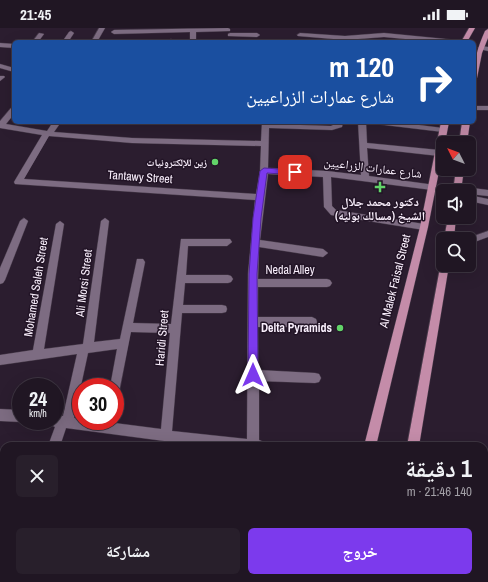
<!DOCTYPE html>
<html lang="ar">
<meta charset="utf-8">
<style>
:root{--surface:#201623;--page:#281f2b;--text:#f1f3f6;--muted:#a29fa6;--line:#3d3541;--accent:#7c3aed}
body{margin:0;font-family:"Archivo Narrow","Noto Naskh Arabic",sans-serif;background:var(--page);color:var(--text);direction:rtl;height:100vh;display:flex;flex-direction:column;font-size:15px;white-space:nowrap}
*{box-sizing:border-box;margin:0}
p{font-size:13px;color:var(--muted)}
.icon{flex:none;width:22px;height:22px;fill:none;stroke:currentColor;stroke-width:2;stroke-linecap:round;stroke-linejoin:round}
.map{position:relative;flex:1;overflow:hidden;direction:ltr}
.panel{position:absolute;left:0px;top:414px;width:488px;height:140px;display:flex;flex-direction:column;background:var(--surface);border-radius:12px 12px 0 0;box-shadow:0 4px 16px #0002,0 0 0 1px var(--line);direction:rtl}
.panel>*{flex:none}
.top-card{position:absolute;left:12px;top:12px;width:464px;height:84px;border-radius:6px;box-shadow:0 4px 16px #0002,0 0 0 1px var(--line);direction:rtl;background:#1a4fa0;color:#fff;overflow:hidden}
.needle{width:26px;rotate:312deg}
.controls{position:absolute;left:436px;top:108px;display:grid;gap:8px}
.controls a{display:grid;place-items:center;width:40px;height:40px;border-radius:6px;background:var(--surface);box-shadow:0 4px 16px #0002,0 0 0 1px var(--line);font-size:20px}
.speed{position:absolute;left:12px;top:350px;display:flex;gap:8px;font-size:20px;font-weight:700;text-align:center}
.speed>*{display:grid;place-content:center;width:52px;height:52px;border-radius:50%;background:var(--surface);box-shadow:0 4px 16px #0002,0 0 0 1px var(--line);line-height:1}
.speed small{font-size:10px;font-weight:400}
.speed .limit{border:6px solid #d22;background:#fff;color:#111}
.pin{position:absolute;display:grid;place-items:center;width:34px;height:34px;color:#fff;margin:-17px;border-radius:8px;box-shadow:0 2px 6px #0006}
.me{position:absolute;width:44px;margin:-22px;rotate:0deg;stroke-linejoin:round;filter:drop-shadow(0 0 3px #0008)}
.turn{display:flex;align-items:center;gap:14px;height:84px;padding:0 16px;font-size:18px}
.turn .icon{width:52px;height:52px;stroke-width:2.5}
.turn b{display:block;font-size:28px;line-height:34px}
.round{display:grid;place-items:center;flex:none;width:42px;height:42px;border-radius:6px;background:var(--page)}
.head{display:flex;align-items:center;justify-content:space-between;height:68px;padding:0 16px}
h1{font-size:24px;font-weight:700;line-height:30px}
.primary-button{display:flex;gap:8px;margin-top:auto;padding:8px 16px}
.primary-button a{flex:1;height:46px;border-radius:6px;background:var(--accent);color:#fff;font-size:16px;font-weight:700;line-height:46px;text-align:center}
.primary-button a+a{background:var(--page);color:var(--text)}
.status{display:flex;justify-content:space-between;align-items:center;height:28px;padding:0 20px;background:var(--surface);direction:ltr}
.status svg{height:11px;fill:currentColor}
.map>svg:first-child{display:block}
.building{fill:#44455c;stroke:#80819b}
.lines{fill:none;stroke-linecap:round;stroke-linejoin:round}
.minor-casing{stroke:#463a49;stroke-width:1}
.major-casing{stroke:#463a49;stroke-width:1}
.minor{fill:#7d6c82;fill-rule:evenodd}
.major{fill:#c48ca9;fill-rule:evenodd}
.route{fill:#7c3aed;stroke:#51269a}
.poi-dot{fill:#62d469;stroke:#221426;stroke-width:1.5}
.labels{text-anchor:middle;stroke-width:3;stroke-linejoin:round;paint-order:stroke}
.far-poi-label{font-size:10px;font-weight:bold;fill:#f9effc;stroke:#221426;text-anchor:end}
.street-label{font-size:12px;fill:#f9effc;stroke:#221426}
.poi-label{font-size:12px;font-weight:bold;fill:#f9effc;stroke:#221426}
</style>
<div class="status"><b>21:45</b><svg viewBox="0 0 49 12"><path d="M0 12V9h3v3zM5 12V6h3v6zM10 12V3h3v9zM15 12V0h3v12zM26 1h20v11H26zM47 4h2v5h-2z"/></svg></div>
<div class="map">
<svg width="488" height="554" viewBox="0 0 488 554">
<rect width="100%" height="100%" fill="#2b1d2f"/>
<polygon class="building" points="403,550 405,550 440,554 402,554"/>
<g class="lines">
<defs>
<g id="minor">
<polygon points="99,0 105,0 97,14 91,14"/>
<polygon points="228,0 230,1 230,3 196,4 196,14 190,14 190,4 114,6 111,4 114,2"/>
<polygon points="71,3 74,5 68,14 62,14 69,4"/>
<polygon points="39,5 44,6 38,14 32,14"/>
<polygon points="230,5 257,5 260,7 257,9 228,8 228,6"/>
<polygon points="300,5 345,8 384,5 456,12 459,14 437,14 384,9 345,12 298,8 297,7"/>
<polygon points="171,11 173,12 174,14 168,14"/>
<polygon points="0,15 14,16 14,20 0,19"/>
<polygon points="481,18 488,19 488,23 479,21 478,20"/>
<polygon points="0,36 14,40 14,44 0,40"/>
<polygon points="0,48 4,48 5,49 0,53"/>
<rect x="474" y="78" width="14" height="4"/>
<path d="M 11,80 L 14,80 L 14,86 L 6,96 L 47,103 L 53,94 L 61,94 L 54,104 L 132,110 L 261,113 L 262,94 L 270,94 L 270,96 L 331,98 L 335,96 L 335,94 L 343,94 L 342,99 L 332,102 L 269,100 L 268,140 L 327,143 L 361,147 L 358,94 L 366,94 L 367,115 L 439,122 L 443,125 L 439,128 L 367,120 L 369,148 L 435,157 L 436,159 L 432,162 L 331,149 L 332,178 L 336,182 L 424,196 L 428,199 L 424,202 L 331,187 L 324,179 L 323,149 L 268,146 L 260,212 L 323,221 L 328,225 L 323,229 L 259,219 L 258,251 L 327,251 L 330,252 L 332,255 L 330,258 L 327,259 L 258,259 L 258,289 L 312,289 L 316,291 L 317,294 L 316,297 L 312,299 L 258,299 L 258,342 L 315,345 L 319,346 L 321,350 L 319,354 L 315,355 L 259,353 L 259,412 L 264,414 L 266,418 L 202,418 L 66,400 L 60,418 L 48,418 L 55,399 L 51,397 L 49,393 L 55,393 L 55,387 L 63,388 L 77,326 L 0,337 L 0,327 L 33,322 L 56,196 L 60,193 L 64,196 L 44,321 L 83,316 L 101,193 L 105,190 L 109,193 L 94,314 L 120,311 L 137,231 L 143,231 L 145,234 L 133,295 L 171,296 L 181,211 L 230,211 L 232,214 L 227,218 L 188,218 L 186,247 L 228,247 L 231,248 L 233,251 L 231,254 L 228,255 L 185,255 L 183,277 L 222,277 L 226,278 L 227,281 L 226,284 L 222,285 L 182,285 L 172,403 L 247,411 L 248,246 L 255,172 L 15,156 L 14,154 L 42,107 L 0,100 L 0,93 ZM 49,108 L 132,115 L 261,118 L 260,143 L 256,166 L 24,151 ZM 131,304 L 170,305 L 161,401 L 99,393 L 81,393 L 81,391 L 74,390 L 88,325 L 117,321 L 110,359 L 115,359 L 115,365 L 119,364 Z"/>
<polygon points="372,94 395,94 443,100 447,102 443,104 376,96"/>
<polygon points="457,158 488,162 488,168 469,166 469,163 454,163 454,159"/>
<polygon points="469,167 488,171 488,177 469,173"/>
<polygon points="24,190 28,193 5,252 3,255 0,256 0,240 20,193"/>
<polygon points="488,203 488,209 469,216 469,211 465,211"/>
<polygon points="0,381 21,382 21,393 23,393 21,394 0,393"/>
<polygon points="484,444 488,445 488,457 484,456"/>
<polygon points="71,550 85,550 87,554 73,554"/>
<polygon points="220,550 234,550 236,554 222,554"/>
</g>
<g id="major">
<polygon points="469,0 475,0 467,14 461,14"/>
<path d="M 488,1 L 488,10 L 482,25 L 477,50 L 474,52 C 474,32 477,21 485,3 Z"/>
<polygon points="441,94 449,94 445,115 443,115 443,123 428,199 376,418 364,418 420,199"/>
<polygon points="462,94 470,94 467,115 459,115"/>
<polygon points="456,141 464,141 461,163 453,163"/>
<polygon points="448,189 456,189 454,211 444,211"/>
<polygon points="441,234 443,234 443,237 449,237 419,418 407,418"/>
<polygon points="334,550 348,550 347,554 333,554"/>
<polygon points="384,550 398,550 397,554 383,554"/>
</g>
</defs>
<use href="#minor" class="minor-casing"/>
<use href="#major" class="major-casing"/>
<use href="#minor" class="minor"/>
<use href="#major" class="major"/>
</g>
<polygon class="route" points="264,140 295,142 299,144 295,147 267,145 261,190 257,246 258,347 256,351 253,352 249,351 248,347 249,246 253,190 260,143"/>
<g class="poi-dot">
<circle cx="215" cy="134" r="4"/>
<path d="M378 153h4v4h4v4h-4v4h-4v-4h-4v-4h4z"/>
<circle cx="340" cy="300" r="4"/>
</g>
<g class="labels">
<g class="far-poi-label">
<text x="207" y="138">زين للإلكترونيات</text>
</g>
<g class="street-label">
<text transform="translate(373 140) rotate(7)" y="4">شارع عمارات الزراعيين</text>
<text transform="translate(140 149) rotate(4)" y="4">Tantawy Street</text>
<text x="290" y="246">Nedal Alley</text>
<text transform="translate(395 253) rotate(-76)" y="4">Al Malek Faisal Street</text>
<text transform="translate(84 255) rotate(-83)" y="4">Ali Morsi Street</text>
<text transform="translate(36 259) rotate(-81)" y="4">Mohamed Saleh Street</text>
<text transform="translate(162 310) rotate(-85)" y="4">Haridi Street</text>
</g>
<g class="poi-label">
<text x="380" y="178">دكتور محمد جلال<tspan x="380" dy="14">الشيخ (مسالك بوليه)</tspan></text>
<text x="332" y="304" text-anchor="end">Delta Pyramids</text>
</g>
</g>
</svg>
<div class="controls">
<a><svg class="needle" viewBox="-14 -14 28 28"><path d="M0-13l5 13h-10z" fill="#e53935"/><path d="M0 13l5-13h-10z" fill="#a29fa6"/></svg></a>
<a><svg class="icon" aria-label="sound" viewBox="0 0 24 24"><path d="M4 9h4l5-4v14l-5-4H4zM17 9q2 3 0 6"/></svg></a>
<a><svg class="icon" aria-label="search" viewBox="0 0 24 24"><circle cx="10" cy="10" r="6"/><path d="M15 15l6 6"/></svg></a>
</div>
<div class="speed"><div>24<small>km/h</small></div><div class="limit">30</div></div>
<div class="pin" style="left:295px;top:144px;background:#d93025"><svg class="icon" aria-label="arrive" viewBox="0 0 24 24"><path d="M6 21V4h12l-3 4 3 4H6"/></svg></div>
<svg class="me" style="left:253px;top:347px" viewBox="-20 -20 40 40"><path d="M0-17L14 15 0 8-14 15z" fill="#7c3aed" stroke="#fff" stroke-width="4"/></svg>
<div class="top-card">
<div class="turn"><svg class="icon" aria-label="right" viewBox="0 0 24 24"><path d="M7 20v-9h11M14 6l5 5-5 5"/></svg><div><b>120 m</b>شارع عمارات الزراعيين</div></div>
</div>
<section class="panel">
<div class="head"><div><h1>1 دقيقة</h1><p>140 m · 21:46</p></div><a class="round"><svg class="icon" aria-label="close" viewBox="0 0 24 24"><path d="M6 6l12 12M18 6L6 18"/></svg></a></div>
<div class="primary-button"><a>خروج</a><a>مشاركة</a></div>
</section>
</div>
